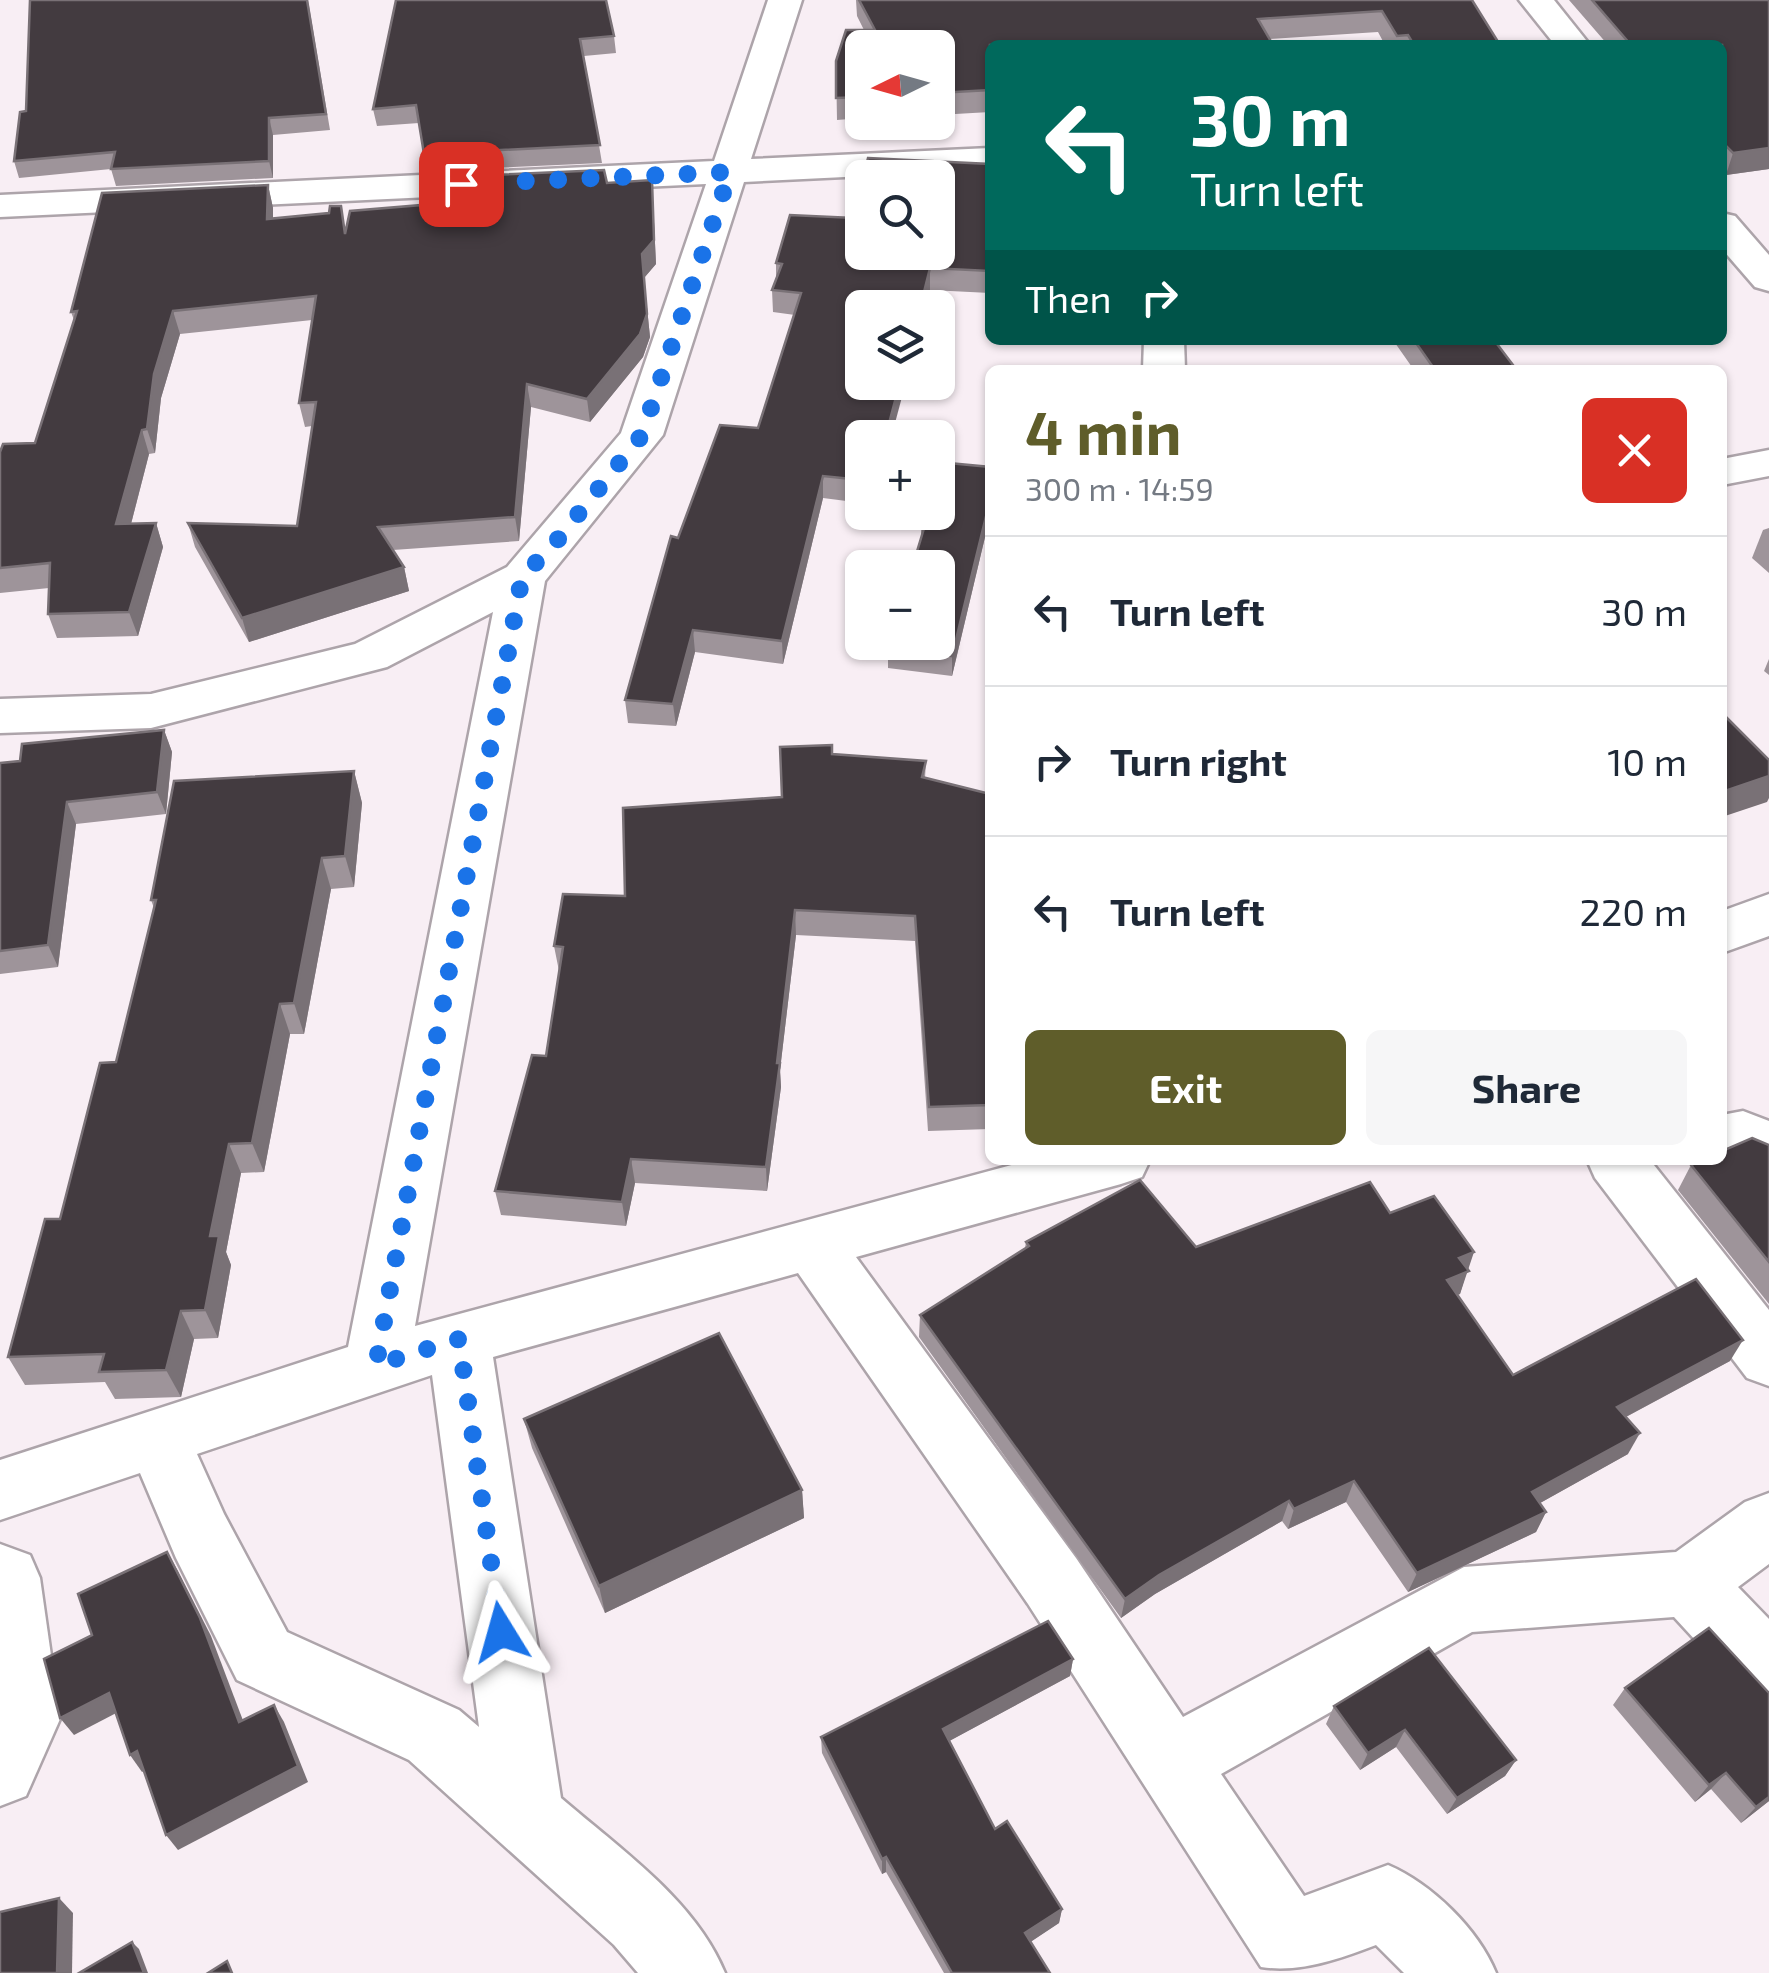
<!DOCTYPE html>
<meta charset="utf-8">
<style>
:root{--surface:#fff;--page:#f6f6f7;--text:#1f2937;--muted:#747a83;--line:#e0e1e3;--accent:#5f5d2a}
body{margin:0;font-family:"Exo 2",sans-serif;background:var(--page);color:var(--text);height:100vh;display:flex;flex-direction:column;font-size:38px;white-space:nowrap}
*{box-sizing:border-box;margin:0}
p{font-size:32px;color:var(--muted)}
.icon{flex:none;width:55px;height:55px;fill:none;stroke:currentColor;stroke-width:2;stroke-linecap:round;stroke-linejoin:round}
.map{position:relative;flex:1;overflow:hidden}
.sheet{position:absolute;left:985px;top:365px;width:742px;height:800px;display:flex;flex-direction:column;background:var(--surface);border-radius:15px;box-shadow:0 2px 8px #0004}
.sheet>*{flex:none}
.top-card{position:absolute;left:985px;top:40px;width:742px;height:305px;border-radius:15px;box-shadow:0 2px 8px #0004;background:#00695c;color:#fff;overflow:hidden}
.needle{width:65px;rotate:265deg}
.tools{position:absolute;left:845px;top:30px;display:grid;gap:20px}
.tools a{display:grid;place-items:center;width:110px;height:110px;border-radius:15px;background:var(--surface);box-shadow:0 2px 8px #0004;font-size:50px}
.pin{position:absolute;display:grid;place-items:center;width:85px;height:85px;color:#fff;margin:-42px;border-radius:20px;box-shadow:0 5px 15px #0006}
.me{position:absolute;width:110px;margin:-55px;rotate:352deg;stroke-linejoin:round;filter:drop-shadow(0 0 8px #0008)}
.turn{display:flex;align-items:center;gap:35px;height:210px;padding:0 40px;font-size:45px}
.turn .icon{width:130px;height:130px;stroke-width:2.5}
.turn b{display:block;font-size:70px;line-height:85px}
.then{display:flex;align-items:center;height:95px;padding:0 40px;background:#0003;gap:20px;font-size:38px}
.round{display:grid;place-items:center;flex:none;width:105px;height:105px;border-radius:15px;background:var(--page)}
.head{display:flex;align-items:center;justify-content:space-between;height:170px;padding:0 40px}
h1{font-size:60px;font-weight:700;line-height:75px;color:var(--accent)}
.action{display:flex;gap:20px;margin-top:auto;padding:20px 40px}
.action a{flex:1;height:115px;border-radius:15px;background:var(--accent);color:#fff;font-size:40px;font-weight:700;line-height:115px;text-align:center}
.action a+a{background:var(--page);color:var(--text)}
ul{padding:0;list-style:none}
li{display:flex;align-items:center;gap:30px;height:150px;padding:0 40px;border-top:2px solid var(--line)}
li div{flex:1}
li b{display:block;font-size:38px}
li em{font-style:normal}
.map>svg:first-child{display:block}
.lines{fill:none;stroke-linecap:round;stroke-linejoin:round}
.minor-casing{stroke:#ada4aa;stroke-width:5}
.minor{fill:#fff;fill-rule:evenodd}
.wall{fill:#9e949a}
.shaded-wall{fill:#797176}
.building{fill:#433b40;stroke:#797176;stroke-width:2.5}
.route{stroke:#1a73e8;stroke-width:18;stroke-dasharray:0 32.4}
</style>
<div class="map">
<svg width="1769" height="1973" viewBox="0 0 1769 1973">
<rect width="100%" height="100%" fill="#f8eef4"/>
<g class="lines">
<defs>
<g id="minor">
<path d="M 768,0 L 802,0 L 751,159 L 990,148 L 990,170 L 744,182 L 663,435 L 545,581 L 415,1326 L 1030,1160 L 1150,1160 L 1142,1177 L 1121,1184 L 856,1257 L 1076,1558 L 1183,1717 L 1464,1567 L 1676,1552 L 1745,1502 L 1769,1493 L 1769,1564 L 1738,1587 L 1769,1619 L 1769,1703 L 1744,1693 L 1674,1617 L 1472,1632 L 1221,1774 L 1304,1896 L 1388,1865 C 1432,1884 1478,1929 1496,1973 L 1404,1973 L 1376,1945 C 1340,1959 1300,1973 1261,1967 L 1028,1604 L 798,1273 L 493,1357 L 561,1798 C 620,1849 695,1900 725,1973 L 638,1973 L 614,1945 L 409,1760 L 237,1680 L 176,1558 L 140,1473 L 0,1520 L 0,1460 L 348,1347 L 493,612 L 387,667 L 151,728 L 0,733 L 0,699 L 151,694 L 355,644 L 507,567 L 621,433 L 706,184 L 0,217 L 0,195 L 714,161 ZM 432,1375 L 479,1727 L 459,1710 L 287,1632 L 224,1514 L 197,1454 Z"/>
<polygon points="1519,0 1554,0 1590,45 1555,45"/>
<polygon points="1722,213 1735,216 1769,255 1769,291 1755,287 1722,249"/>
<polygon points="1144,340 1184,340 1185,370 1143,370"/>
<polygon points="1769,450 1769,476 1722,485 1722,459"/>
<polygon points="1769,894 1769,936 1722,953 1722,911"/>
<polygon points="1743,1111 1769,1121 1769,1171 1739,1159 1714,1160 1722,1160 1722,1115"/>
<polygon points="1587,1160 1650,1160 1769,1310 1769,1386 1747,1378 1595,1178"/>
<polygon points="0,1544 30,1555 40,1578 60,1719 26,1796 0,1806"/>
</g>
</defs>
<use href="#minor" class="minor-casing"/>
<use href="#minor" class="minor"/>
</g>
<g class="wall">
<polygon points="30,0 308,0 330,130 273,135 273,178 116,186 111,169 19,178 14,161 26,111"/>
<polygon points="396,0 614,36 616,53 584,56 602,163 427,171 419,123 377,126 373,109"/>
<polygon points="856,0 1472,0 1500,45 1385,45 1378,32 1270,39 990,45 990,112 938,115 938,48 862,48 862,118 837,120 836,61 864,30 857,16"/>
<polygon points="1569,0 1769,0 1769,169 1726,175 1722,171 1722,45 1608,45"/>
<polygon points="990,164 990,293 930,290 925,308 862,308 862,503 823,498 783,664 695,652 676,726 628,723 625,700 678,538 758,428 795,315 773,312 772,290 776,279 776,263 854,218"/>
<polygon points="652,180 656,264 644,278 650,337 643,357 590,422 531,407 519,541 393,550 404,567 409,591 249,642 195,547 188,523 297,526 312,426 305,427 299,403 312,320 180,334 161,398 155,453 149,454 131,524 156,523 163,547 138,636 57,638 48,614 49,588 0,593 0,452 35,443 74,320 71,312 268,185 273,208 273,218 346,231 433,204 607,183"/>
<polygon points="1393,340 1494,340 1516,369 1524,370 1414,370"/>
<polygon points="990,467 990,516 952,676 888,668 888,647 921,538 921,525"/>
<polygon points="1769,528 1769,573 1752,558 1763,530"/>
<polygon points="1769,659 1769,675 1764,671"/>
<polygon points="164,730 172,752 166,814 76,824 58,967 0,974 0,763 20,761"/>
<polygon points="832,754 926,761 925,778 990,794 990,1129 928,1131 915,941 796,935 780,1070 781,1087 767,1191 635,1183 626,1226 501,1215 495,1191 546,1056 559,971 554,946 625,896 782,797"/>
<polygon points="354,771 362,803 354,887 331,889 304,1034 290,1034 264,1172 241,1173 226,1252 231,1265 218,1338 194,1339 181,1397 115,1399 105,1382 25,1385 8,1357 60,1219 116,1062 154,908 151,900"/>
<polygon points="1769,1145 1769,1304 1678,1190 1691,1165"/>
<polygon points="1390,1213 1467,1270 1460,1294 1457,1295 1513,1375 1730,1361 1626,1417 1628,1454 1540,1503 1546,1512 1536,1532 1408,1592 1346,1502 1288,1529 1282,1521 1155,1594 1121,1618 919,1337 920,1315 1025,1248 1026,1242 1196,1247"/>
<polygon points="524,1419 802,1490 804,1518 605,1613 532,1448"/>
<polygon points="1073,1659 1070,1676 949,1741 995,1829 1062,1909 1059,1923 1030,1942 1050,1973 944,1973 886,1872 882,1874 822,1753 821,1737"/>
<polygon points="1625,1688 1769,1801 1741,1823 1711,1789 1695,1802 1613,1705"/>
<polygon points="1334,1706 1516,1760 1505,1776 1447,1814 1396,1747 1360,1770 1326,1724"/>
</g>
<g class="shaded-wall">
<polygon points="269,118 273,135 273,178 269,161"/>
<polygon points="1769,148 1769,169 1726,175 1733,153"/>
<polygon points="652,180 656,264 644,278 650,337 643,357 590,422 587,399 642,254"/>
<polygon points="268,185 273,208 273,242 267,219"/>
<polygon points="930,268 930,290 925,308 920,308"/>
<polygon points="173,311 180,334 161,398 155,453 147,429 154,374"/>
<polygon points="900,382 906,382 891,438 887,431"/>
<polygon points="527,384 531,407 519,541 515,517"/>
<polygon points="142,430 149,454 125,547 116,524"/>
<polygon points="823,476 823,498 783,664 782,641"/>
<polygon points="990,500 990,516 952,676 952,656"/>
<polygon points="156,523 163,547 138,636 129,612"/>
<polygon points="404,567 409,591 249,642 242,618"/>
<polygon points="693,630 695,652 676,726 673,704"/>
<polygon points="164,730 172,752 166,814 157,792"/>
<polygon points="354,771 362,803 354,887 345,856"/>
<polygon points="1769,776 1769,798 1767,802 1722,817 1722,792"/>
<polygon points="67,802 76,824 58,967 48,945"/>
<polygon points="322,858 331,889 304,1034 294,1003"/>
<polygon points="795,910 796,935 780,1070 781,1087 767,1191 766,1167"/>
<polygon points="280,1004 290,1034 264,1172 252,1143"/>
<polygon points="229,1144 241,1173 226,1252 231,1265 218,1338 205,1310 210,1236"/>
<polygon points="631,1159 635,1183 626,1226 622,1202"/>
<polygon points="1474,1252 1460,1294 1438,1302 1447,1280 1459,1258"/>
<polygon points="181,1311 194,1339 181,1397 166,1370"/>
<polygon points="1743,1340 1730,1361 1605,1428 1617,1407"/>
<polygon points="1640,1433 1628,1454 1522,1513 1532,1492"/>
<polygon points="1354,1481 1346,1502 1288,1529 1294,1509"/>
<polygon points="802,1490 804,1518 605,1613 599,1586"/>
<polygon points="1289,1501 1282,1521 1155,1594 1121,1618 1125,1599 1159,1575"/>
<polygon points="1546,1512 1536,1532 1408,1592 1417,1573"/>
<polygon points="167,1552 178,1571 211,1636 250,1739 239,1722"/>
<polygon points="1073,1659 1070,1676 942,1745 943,1729"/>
<polygon points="109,1693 122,1710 74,1735 60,1718"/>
<polygon points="274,1705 284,1722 308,1782 178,1850 166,1835"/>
<polygon points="1405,1730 1396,1747 1360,1770 1368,1753"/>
<polygon points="137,1751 149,1768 142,1772 130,1755"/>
<polygon points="1516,1760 1505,1776 1447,1814 1457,1798"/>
<polygon points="1726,1773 1711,1789 1695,1802 1709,1785"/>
<polygon points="1769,1797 1769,1801 1741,1823 1756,1807"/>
<polygon points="886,1857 886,1872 882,1874 882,1859"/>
<polygon points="59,1898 73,1913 72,1973 57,1973"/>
<polygon points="1062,1909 1059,1923 1023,1947 1025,1933"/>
<polygon points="132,1942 139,1949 148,1973 144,1973"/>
</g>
<g class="building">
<polygon points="30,0 307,0 326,114 269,118 269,161 111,169 115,152 14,161 20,112 26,111"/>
<polygon points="396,0 606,0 614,36 580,39 600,145 424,154 416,105 373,109"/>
<polygon points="859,0 1472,0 1500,45 1414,45 1408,35 1397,36 1382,11 1258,19 1273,45 990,45 990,90 938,93 938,48 862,48 862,97 836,98 836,61 846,30 875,30"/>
<polygon points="1592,0 1769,0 1769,148 1733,153 1722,142 1722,45 1631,45"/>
<polygon points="868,158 990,164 990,271 930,268 920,308 862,308 862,382 900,382 887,431 934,438 862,438 862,480 823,476 782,641 693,630 673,704 625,700 671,536 678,538 720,425 758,428 801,293 772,290 782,264 776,263 790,215 854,218 862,181 862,252 938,252 938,178 863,178"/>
<polygon points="604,170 607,183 652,180 654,240 642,254 647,314 640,334 587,399 527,384 515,517 378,527 404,567 242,618 188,523 297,526 316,402 299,403 316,296 173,311 154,374 147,429 142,430 116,524 156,523 129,612 48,614 50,563 0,568 0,452 3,444 35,443 77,311 71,312 102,193 268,185 267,219 329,213 330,206 341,206 345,234 350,211 433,204 428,178"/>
<polygon points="1414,340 1494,340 1516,369 1523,368 1524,370 1435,370"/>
<polygon points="938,462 990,467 990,500 952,656 888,647 889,642 938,642 938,568 912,568 925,525 921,525 924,512 938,512"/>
<polygon points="1722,713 1769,760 1769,776 1722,792"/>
<polygon points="164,730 157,792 67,802 48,945 0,951 0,763 20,761 22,744"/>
<polygon points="832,745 832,754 926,761 922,777 990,794 990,1105 929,1107 915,916 795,910 777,1063 780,1063 766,1167 631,1159 622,1202 495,1191 532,1055 546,1056 563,947 554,946 563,894 625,896 623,808 782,797 780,747"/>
<polygon points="354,771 345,856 322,858 294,1003 280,1004 252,1143 229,1144 210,1236 219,1236 205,1310 181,1311 166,1370 99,1372 104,1354 8,1357 45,1219 60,1219 100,1063 116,1062 156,900 151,900 174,781"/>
<polygon points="1752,1138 1769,1145 1769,1262 1691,1165 1702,1160 1722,1160 1722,1151"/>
<polygon points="1140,1180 1196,1247 1370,1182 1390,1213 1434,1196 1474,1252 1459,1258 1469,1271 1447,1280 1513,1375 1696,1279 1743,1340 1617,1407 1640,1433 1532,1492 1546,1512 1417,1573 1354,1481 1294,1509 1289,1501 1159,1575 1125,1599 920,1315 1029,1246 1026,1242"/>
<polygon points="719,1333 802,1490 599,1586 524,1419"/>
<polygon points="167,1552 200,1618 239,1722 274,1705 298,1766 166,1835 137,1751 130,1755 109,1693 60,1718 44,1659 92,1635 78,1594"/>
<polygon points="1048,1621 1073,1659 943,1729 995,1829 1007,1821 1062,1909 1025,1933 1050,1973 952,1973 886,1857 882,1859 821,1737"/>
<polygon points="1709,1628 1769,1693 1769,1797 1756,1807 1726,1773 1709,1785 1625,1688"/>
<polygon points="1429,1648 1516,1760 1457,1798 1405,1730 1368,1753 1334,1706"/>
<polygon points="59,1898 57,1973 0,1973 0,1912"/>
<polygon points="132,1942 144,1973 79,1973"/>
<polygon points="227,1961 232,1973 208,1973"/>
</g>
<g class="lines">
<polyline class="route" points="461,184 730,172 642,435 555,543 522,577 376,1365 459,1339 501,1632"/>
</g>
</svg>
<div class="tools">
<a><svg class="needle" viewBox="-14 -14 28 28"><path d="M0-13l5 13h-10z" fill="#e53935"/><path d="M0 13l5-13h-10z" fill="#747a83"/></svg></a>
<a><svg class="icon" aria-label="search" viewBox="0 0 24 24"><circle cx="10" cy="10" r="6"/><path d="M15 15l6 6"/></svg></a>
<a><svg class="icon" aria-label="layers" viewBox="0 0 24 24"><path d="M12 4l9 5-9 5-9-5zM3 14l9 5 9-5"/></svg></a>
<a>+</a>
<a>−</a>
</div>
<div class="pin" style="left:461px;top:184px;background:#d93025"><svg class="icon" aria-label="arrive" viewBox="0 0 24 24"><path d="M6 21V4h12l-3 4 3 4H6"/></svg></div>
<svg class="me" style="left:501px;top:1632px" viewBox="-20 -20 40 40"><path d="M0-17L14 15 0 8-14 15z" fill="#1a73e8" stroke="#fff" stroke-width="4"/></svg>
<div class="top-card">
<div class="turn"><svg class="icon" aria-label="left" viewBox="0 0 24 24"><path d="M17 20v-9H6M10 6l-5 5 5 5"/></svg><div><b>30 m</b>Turn left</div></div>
<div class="then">Then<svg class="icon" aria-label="right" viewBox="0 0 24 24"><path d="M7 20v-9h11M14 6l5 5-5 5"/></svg></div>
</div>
<section class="sheet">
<div class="head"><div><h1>4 min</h1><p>300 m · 14:59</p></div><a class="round" style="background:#d93025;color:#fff"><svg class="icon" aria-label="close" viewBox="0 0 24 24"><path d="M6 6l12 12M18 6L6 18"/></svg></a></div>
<ul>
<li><svg class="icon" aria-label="left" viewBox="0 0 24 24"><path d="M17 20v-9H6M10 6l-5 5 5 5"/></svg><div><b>Turn left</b></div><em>30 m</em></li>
<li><svg class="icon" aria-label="right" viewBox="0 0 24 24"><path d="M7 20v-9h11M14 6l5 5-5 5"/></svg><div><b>Turn right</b></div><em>10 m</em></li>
<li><svg class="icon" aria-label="left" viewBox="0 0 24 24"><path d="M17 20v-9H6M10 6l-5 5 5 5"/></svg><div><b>Turn left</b></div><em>220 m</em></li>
</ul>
<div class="action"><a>Exit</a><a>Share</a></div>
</section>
</div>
